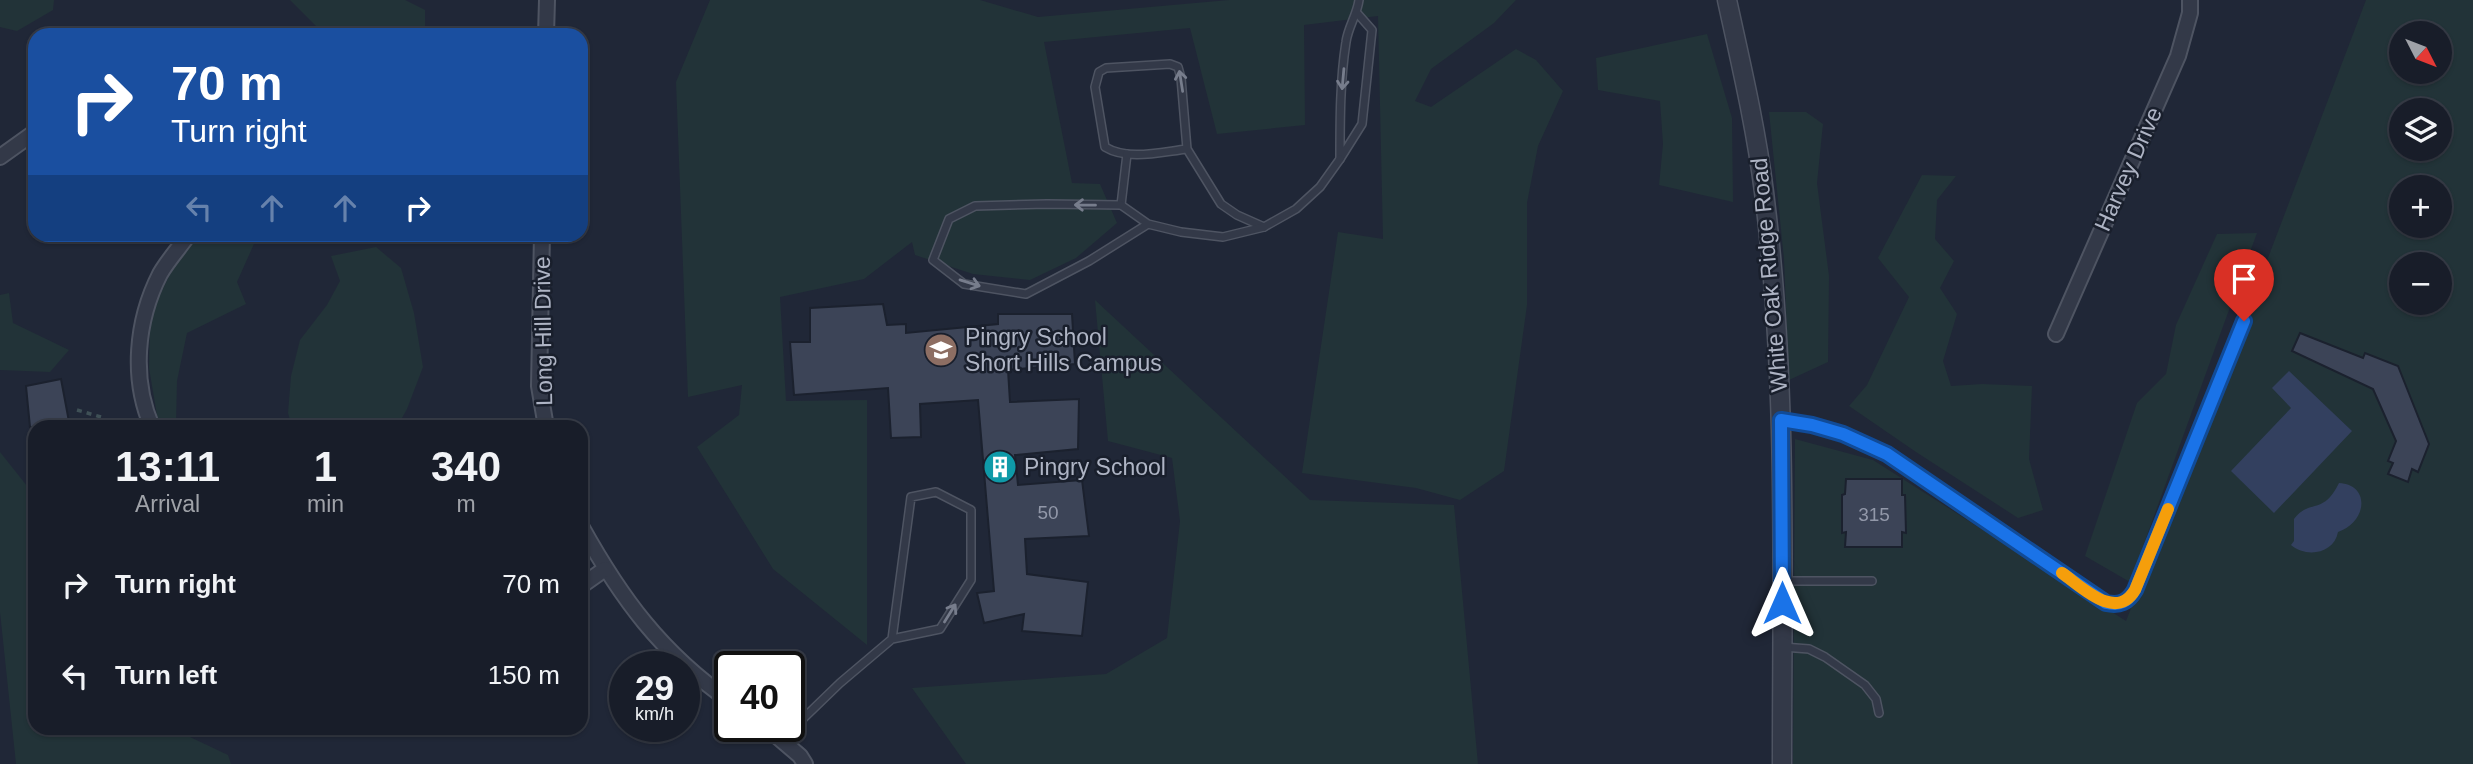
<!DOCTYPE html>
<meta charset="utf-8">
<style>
:root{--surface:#181d29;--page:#252a35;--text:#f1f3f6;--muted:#9fa2a8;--line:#363b46}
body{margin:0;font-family:Arial,sans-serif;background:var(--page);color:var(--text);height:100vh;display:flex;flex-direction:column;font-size:26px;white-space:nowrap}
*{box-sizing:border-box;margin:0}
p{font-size:23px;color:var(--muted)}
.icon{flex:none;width:38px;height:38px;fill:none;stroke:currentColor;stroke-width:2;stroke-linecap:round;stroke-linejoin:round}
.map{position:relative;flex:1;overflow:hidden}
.details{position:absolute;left:28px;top:420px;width:560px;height:315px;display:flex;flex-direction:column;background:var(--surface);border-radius:21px;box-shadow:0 2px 5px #0004,0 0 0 2px var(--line)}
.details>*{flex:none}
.banner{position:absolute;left:28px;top:28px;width:560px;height:214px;border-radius:21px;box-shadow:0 2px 5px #0004,0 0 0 2px var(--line);background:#1a4fa0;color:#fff;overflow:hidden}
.needle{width:46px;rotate:132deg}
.controls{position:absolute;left:2389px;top:21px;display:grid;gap:14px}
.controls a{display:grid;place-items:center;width:63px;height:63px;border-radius:50%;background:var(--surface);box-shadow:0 2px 5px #0004,0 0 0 2px var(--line);font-size:35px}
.speed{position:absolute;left:609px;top:651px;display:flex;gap:14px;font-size:35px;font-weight:700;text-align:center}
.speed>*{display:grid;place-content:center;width:91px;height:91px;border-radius:50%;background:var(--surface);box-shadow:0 2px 5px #0004,0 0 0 2px var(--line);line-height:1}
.speed small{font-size:18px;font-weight:400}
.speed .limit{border:4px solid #111;border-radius:10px;background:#fff;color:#111}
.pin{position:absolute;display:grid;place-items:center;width:60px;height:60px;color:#fff;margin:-72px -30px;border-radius:50% 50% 50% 0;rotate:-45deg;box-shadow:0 0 7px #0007}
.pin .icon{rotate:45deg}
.me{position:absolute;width:77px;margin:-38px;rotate:0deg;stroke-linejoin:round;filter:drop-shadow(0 0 5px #0008)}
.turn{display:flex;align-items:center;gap:24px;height:147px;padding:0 28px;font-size:32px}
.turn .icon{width:91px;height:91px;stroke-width:2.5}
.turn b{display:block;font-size:49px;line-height:60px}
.lanes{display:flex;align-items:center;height:66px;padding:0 28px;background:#0003;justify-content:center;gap:35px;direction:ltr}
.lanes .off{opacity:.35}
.eta{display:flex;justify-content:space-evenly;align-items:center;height:119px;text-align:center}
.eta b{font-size:42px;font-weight:600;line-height:49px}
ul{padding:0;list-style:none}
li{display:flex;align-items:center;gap:21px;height:91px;padding:0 28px}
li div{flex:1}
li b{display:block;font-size:26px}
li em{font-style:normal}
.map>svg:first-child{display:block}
.green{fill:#223338;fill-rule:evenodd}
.water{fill:#33405f}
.building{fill:#3c4457;stroke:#1b212e;stroke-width:2}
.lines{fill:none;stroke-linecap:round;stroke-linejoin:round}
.service-casing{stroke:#4e5462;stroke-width:10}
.minor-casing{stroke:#4e5462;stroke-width:18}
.tertiary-casing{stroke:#4e5462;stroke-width:21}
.path{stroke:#3f5056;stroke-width:3.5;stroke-dasharray:5 5;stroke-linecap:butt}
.service{stroke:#333948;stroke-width:7}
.minor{stroke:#333948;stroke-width:14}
.tertiary{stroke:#333948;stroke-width:18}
.oneway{stroke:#777d8c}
.route-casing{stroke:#114b97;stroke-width:18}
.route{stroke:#1a73e8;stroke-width:12}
.slow{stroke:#f59e0b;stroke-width:12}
.labels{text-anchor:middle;stroke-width:5;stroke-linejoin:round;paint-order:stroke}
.number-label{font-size:19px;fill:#9298a9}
.street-label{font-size:23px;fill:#aeb4c4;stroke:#191f2c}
.poi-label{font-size:23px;fill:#aeb4c4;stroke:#191f2c;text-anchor:start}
</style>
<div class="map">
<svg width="2473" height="764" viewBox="0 0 2473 764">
<rect width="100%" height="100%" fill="#202737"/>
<g class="green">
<polygon points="0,0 54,0 53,10 17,31 0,27"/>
<polygon points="290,0 405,0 425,10 425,35 325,35"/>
<polygon points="710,0 980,0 1038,17 1229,0 1516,0 1494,23 1431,69 1415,101 1431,107 1516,49 1536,60 1563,91 1538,146 1527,203 1527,305 1504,471 1460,500 1416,488 1302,473 1338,232 1383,239 1378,16 1304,25 1305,125 1217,134 1190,28 1044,42 1072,183 1100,184 1117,223 1076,258 1030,280 973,274 915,255 912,242 864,279 780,297 786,401 867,400 867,645 773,569 697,447 739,415 742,385 688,397 676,82"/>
<path d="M 2366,0 L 2473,0 L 2473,764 L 1793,764 L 1795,439 L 1873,460 L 2126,621 L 2244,321 ZM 2401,33 L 2440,33 L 2440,72 L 2401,72 ZM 2401,110 L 2440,110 L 2440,149 L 2401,149 ZM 2401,187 L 2440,187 L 2440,226 L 2401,226 ZM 2401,264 L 2440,264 L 2440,303 L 2401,303 Z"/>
<polygon points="1707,34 1732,118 1733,202 1659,185 1663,144 1660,101 1598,90 1596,58"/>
<polygon points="1769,112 1806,112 1823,124 1817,183 1829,276 1828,362 1789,380 1784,259"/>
<polygon points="1922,175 1956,176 1937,200 1935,239 1954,261 1940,288 1957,314 1943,361 1951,386 1982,384 2032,386 2029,459 2043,510 2018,518 1916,452 1849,406 1867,385 1909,297 1878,258"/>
<polygon points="2257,233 2130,582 2085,556 2137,403 2166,374 2176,325 2217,234"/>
<polygon points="199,235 258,235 237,282 246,304 187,333 177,381 176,424 159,427 149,368 150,315 174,266"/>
<polygon points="376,247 401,268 414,313 423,367 407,409 397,427 292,427 288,413 291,376 300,340 327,305 340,281 331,256"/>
<polygon points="9,293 13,323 69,350 50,372 0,370 0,295"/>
<polygon points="1095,300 1310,500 1454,505 1478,764 966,764 912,688 1106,674 1167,638 1180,521 1172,458 1108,441"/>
<polygon points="0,452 35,496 35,728 171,728 228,755 231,764 16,764 0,612"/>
</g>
<g class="water">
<polygon points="2289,371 2352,431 2274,513 2231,471 2291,408 2272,388"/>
<path d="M 2339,483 C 2371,485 2367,522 2338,532 C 2334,554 2306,558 2291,545 L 2294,541 L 2294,519 C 2310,498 2323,516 2339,483 Z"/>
</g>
<g class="building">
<polygon points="883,304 887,325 906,324 906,333 998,324 998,314 1072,314 1075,364 1008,370 1010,402 1079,399 1078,449 1015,455 1018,485 1082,480 1089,536 1025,539 1027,574 1088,582 1082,636 1022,631 1024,614 984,623 977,593 994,591 978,400 920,404 921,437 891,438 888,388 794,395 790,342 810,342 810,308"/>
<polygon points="2300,333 2363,358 2365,353 2398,366 2429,444 2418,472 2412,469 2408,482 2388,474 2393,463 2388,461 2396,441 2373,389 2292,351"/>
<polygon points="61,379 70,427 30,427 26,386"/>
<polygon points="1846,479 1902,479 1902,495 1905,495 1906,533 1902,532 1902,547 1845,547 1846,532 1842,533 1842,495 1845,494"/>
</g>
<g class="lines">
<defs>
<g id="service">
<path d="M 1357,13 L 1372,30 L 1362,124 L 1340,159 C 1340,120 1340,80 1346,42 C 1348,27 1357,15 1359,0"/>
<path d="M 1187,149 C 1161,152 1128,161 1105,147 L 1095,87 L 1099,72 L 1106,68 L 1170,64 L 1178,67 L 1181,78 L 1187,149 L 1221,204 L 1237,215 L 1264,227"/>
<polyline points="1121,205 1127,154"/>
<polyline points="1148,224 1089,261 1026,294 964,284 933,260 949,219 975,206 1047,204 1121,205 1148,224 1181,232 1223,237 1264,227 1296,209 1320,187 1340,159"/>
<path d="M 1782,420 L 1812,425 L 1843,434 L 1887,454 L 2106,603 C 2120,606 2128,602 2135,590 L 2244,321"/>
<polyline points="1782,581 1872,581"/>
<polyline points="1783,647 1809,649 1825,657 1865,685 1876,699 1879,713"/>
<polyline points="781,740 840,683 892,639 940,629 971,580 971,510 936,492 911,497 892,639"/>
</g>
<g id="minor">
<polyline points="546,35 547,0"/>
<polyline points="0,157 35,132"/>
<polyline points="542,234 539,386 546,427"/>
<polyline points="2056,334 2178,56 2190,13 2190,0"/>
<path d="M 152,427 C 131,379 136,321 160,274 C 168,260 180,247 189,234"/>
<path d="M 581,526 C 621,598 661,653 730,701"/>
<polyline points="581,586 605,569"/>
<polyline points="765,726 800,756 805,764"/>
</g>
<path id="tertiary" d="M 1727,0 C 1741,64 1756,128 1764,192 C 1788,382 1782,573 1782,764"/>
</defs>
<use href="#service" class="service-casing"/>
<use href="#minor" class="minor-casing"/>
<use href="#tertiary" class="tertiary-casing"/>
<polyline class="path" points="77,410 101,417 110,427"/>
<use href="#service" class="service"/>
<use href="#minor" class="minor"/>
<use href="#tertiary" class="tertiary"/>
</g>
<defs><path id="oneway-shaft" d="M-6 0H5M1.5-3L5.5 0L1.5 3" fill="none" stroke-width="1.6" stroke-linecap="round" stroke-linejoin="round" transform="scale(1.75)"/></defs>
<g class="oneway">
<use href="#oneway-shaft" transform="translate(1343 79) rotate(95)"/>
<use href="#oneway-shaft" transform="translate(1181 81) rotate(-99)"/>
<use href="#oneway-shaft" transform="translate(1085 205) rotate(-179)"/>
<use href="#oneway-shaft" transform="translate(970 283) rotate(17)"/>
<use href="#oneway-shaft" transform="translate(950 613) rotate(-58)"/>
</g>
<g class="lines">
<defs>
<path id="route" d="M 1782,603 L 1781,420 L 1812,425 L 1843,434 L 1887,454 L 2106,603 C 2120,606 2128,602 2135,590 L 2244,321"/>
</defs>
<use href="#route" class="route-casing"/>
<use href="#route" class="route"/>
<path class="slow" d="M 2062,573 C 2082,587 2116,622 2135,590 L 2168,509"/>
</g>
<defs>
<symbol id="school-disc" viewBox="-11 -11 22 22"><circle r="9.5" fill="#8d6e63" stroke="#191f2c"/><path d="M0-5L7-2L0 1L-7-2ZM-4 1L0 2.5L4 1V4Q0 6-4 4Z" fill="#fff"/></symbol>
<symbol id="building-disc" viewBox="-11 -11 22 22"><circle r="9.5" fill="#0f9aa8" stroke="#191f2c"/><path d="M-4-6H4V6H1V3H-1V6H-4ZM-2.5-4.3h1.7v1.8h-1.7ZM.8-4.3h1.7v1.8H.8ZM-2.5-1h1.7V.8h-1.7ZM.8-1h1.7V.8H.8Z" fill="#fff"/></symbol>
</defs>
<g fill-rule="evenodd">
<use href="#school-disc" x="922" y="331" width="38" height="38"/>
<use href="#building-disc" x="981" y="448" width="38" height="38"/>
</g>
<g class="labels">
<g class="number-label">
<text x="1048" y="519">50</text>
<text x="1874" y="521">315</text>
</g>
<g class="street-label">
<text transform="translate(2128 169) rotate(-66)" y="8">Harvey Drive</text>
<text transform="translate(1769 275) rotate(-95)" y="8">White Oak Ridge Road</text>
<text transform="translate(543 331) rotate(-91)" y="8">Long Hill Drive</text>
</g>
<g class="poi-label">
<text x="965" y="345">Pingry School<tspan x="965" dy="26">Short Hills Campus</tspan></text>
<text x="1024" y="475">Pingry School</text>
</g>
</g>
</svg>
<div class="controls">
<a><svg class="needle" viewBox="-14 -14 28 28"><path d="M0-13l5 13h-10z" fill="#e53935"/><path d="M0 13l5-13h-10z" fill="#9fa2a8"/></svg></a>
<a><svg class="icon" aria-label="layers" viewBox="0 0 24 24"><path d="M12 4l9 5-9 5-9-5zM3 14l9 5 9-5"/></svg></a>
<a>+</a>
<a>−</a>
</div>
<div class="speed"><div>29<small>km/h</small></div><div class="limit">40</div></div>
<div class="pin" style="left:2244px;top:321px;background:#d93025"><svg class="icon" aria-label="arrive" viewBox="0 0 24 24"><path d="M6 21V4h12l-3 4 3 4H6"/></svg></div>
<svg class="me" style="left:1782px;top:603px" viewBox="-20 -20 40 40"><path d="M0-17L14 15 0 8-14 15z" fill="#1a73e8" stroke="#fff" stroke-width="4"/></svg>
<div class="banner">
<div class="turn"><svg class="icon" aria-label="right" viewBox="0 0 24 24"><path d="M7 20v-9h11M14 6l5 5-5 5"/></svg><div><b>70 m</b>Turn right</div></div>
<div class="lanes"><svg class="icon off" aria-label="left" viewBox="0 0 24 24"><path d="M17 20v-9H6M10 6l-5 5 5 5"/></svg><svg class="icon off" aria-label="ahead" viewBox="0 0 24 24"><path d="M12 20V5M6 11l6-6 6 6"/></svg><svg class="icon off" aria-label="ahead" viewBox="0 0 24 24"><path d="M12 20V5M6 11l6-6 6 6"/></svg><svg class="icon" aria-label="right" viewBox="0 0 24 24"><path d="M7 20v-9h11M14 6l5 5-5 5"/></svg></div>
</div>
<section class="details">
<div class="eta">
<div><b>13:11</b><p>Arrival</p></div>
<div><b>1</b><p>min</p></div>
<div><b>340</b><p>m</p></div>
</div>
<ul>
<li><svg class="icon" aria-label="right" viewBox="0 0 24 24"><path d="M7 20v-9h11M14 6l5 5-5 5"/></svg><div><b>Turn right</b></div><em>70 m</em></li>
<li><svg class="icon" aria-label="left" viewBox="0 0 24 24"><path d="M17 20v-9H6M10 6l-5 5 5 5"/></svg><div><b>Turn left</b></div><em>150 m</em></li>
</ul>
</section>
</div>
